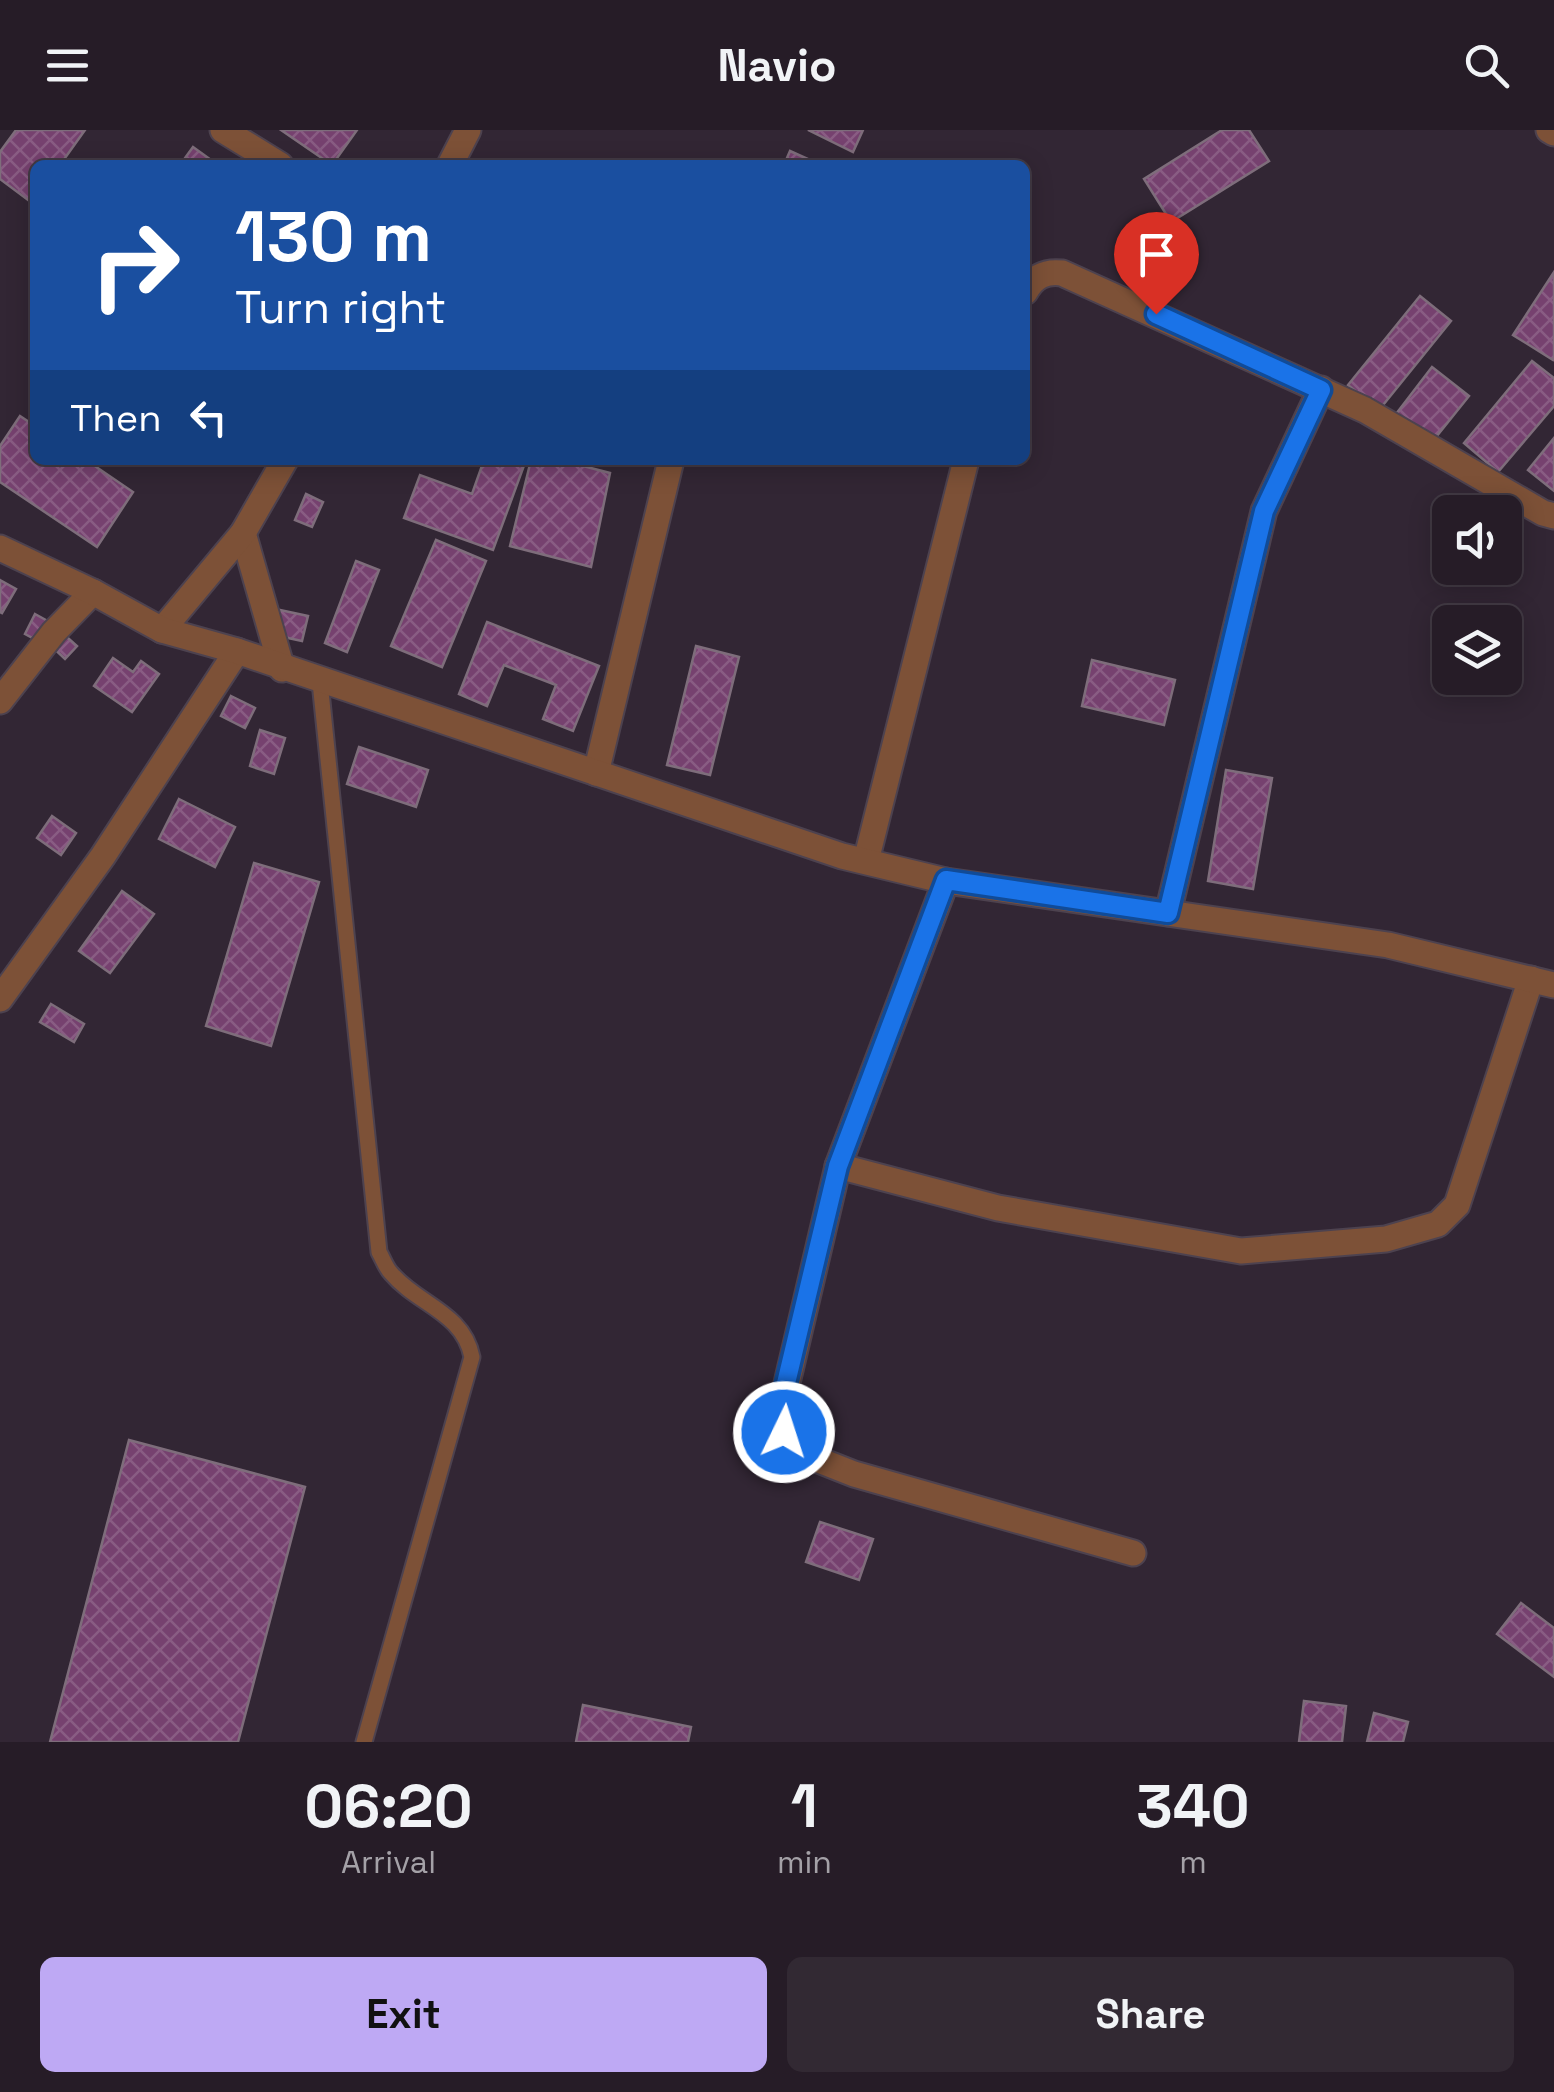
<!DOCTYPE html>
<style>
:root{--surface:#261c27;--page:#322933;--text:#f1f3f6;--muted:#a4a1a7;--line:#423a44;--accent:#bea9f4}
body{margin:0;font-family:"Space Grotesk",sans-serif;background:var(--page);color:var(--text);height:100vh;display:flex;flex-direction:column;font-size:38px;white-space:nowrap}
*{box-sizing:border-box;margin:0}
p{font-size:32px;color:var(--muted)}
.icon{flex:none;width:55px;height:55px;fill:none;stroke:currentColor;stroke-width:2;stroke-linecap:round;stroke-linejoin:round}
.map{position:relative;height:1612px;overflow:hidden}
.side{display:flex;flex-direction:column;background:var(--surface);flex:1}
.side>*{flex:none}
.banner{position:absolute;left:30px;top:30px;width:1000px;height:305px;border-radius:15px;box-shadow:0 5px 25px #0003,0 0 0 2px var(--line);background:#1a4fa0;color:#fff;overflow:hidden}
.buttons{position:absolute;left:1432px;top:365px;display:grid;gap:20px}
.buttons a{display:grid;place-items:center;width:90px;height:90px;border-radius:15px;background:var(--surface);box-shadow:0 5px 25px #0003,0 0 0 2px var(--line);font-size:50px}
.pin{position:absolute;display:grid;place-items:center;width:85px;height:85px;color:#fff;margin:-102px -42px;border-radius:50% 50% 50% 0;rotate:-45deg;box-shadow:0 0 10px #0007}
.pin .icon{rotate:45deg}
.me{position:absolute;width:110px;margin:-55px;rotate:4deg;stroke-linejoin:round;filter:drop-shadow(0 0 8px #0008)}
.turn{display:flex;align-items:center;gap:35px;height:210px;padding:0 40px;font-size:45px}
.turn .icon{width:130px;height:130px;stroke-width:2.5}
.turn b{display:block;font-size:70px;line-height:85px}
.then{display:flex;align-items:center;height:95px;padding:0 40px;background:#0003;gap:20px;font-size:38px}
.eta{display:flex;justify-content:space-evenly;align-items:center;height:170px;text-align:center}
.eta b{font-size:60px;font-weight:700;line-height:70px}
.primary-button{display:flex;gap:20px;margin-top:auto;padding:20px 40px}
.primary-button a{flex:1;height:115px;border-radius:15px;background:var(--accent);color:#111;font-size:40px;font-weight:700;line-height:115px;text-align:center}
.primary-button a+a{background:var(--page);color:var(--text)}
header{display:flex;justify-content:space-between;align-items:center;height:130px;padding:0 40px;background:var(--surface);font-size:45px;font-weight:700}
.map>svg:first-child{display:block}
.building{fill:url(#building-cross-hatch);stroke:#7e6d7b;stroke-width:2.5}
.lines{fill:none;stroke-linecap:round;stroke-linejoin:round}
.service-casing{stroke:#4d424f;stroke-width:19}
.minor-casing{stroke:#4d424f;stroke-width:29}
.tertiary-casing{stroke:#4d424f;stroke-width:29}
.service{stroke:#7d5137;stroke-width:15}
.minor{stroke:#7d5137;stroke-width:25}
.tertiary{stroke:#7d5137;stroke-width:25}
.route-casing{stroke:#114b97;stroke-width:25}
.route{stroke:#1a73e8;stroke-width:18}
</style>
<header><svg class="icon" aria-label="menu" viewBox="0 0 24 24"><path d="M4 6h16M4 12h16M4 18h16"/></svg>Navio<svg class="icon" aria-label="search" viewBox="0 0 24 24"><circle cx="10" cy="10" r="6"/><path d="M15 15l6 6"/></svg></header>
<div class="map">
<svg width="1554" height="1612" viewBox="0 0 1554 1612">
<defs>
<pattern id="building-cross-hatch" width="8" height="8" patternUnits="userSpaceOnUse" patternTransform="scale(2.5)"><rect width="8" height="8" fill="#76416f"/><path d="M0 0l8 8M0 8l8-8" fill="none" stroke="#895c83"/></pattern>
</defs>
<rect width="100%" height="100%" fill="#322634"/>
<g class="building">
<polygon points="16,0 85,0 60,35 35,35 32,73 0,49 0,22"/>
<polygon points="281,0 357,0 332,35"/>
<polygon points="808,0 863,0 853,22"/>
<polygon points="1222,0 1249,0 1269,31 1171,92 1144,49"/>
<polygon points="193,17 218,35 180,35"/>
<polygon points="790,21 821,35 784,35"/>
<polygon points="1554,142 1554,228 1553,230 1513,205"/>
<polygon points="1420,166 1451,191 1379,280 1348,255"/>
<polygon points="1532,231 1554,248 1554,276 1498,342 1464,313"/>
<polygon points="1432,237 1469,266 1432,312 1396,284"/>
<polygon points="20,286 35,296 35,330 86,330 133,362 97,417 0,352 0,316"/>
<polygon points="1554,308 1554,361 1528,340"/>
<polygon points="484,330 526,330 493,420 404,388 420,345 472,364"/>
<polygon points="531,330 560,330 610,343 591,437 510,416"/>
<polygon points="306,364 323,372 312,397 295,390"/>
<polygon points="436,410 486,431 442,537 391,516"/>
<polygon points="356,431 379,440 347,522 325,513"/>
<polygon points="0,450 16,459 2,483 0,482"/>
<polygon points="280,480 308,486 302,511 274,505"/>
<polygon points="35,484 53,494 42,513 25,504"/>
<polygon points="487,492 599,536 573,601 543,589 556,555 504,535 487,576 459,564"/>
<polygon points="59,500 77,516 65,529 48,513"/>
<polygon points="696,516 739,527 710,645 667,635"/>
<polygon points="113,528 133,542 141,531 159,544 132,582 94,556"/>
<polygon points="1092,530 1175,550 1164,595 1082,576"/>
<polygon points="231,566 255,578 245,598 221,586"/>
<polygon points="260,600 285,608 274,644 250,636"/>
<polygon points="359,617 428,640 416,677 347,654"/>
<polygon points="1226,640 1272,648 1253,759 1208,751"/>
<polygon points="179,669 235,697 215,737 159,709"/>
<polygon points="52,686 76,703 61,725 37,708"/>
<polygon points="254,733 319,752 271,916 206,896"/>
<polygon points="122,761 154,784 110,843 79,821"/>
<polygon points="51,874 84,894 74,912 40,892"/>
<polygon points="129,1310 305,1357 238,1612 50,1612"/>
<polygon points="820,1392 873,1409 859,1450 806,1432"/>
<polygon points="1521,1473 1554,1498 1554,1547 1497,1504"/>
<polygon points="1304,1571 1346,1576 1342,1612 1299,1612"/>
<polygon points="583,1575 691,1597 688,1612 576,1612"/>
<polygon points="1374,1583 1408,1592 1403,1612 1367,1612"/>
</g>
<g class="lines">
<defs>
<path id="service" d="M 320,552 L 379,1122 C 383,1129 386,1138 391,1143 C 418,1175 463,1182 472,1227 L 364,1612"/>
<g id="minor">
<polyline points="223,0 280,35"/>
<polyline points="1549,0 1554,3"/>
<polyline points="450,35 468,0"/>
<path d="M 1025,162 C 1034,146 1045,141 1062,143 L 1365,280 L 1543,383 L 1554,386"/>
<polyline points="243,403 282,539"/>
<polyline points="162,500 243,403 285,330"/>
<polyline points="0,571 54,502 93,462"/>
<polyline points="596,643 671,330"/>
<polyline points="866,731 966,330"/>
<polyline points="946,751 838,1036 783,1270 783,1302 806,1325 854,1344 1133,1423"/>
<polyline points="1168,783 1264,381 1321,259"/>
<polyline points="0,869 103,726 237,521"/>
<polyline points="838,1036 998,1078 1241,1121 1386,1109 1438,1094 1457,1075 1531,849"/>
</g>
<polyline id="tertiary" points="0,418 93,462 162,500 237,521 842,726 946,751 1388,815 1554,855"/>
</defs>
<use href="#service" class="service-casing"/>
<use href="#minor" class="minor-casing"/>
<use href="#tertiary" class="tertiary-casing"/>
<use href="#service" class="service"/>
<use href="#minor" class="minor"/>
<use href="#tertiary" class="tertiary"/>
</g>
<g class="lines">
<defs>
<polyline id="route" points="784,1302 782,1270 838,1036 946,750 1168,783 1264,381 1321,260 1156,184"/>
</defs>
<use href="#route" class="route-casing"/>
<use href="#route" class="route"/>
</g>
</svg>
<div class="buttons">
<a><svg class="icon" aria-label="sound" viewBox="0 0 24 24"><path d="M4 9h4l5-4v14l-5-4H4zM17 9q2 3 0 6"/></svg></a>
<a><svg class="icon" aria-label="layers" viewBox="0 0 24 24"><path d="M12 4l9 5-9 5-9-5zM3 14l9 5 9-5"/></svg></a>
</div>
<div class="pin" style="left:1156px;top:184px;background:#d93025"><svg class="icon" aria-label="arrive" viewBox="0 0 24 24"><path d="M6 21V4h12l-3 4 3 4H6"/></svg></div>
<svg class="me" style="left:784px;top:1302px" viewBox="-20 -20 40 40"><circle r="17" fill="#1a73e8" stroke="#fff" stroke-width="3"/><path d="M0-11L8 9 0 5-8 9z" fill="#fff"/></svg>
<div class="banner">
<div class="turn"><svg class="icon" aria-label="right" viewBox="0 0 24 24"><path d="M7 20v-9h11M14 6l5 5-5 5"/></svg><div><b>130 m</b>Turn right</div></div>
<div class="then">Then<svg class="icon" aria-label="left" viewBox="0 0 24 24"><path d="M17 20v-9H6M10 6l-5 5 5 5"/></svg></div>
</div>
</div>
<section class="side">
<div class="eta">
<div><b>06:20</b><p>Arrival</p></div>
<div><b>1</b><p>min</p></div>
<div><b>340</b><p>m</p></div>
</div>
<div class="primary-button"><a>Exit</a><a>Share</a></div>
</section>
